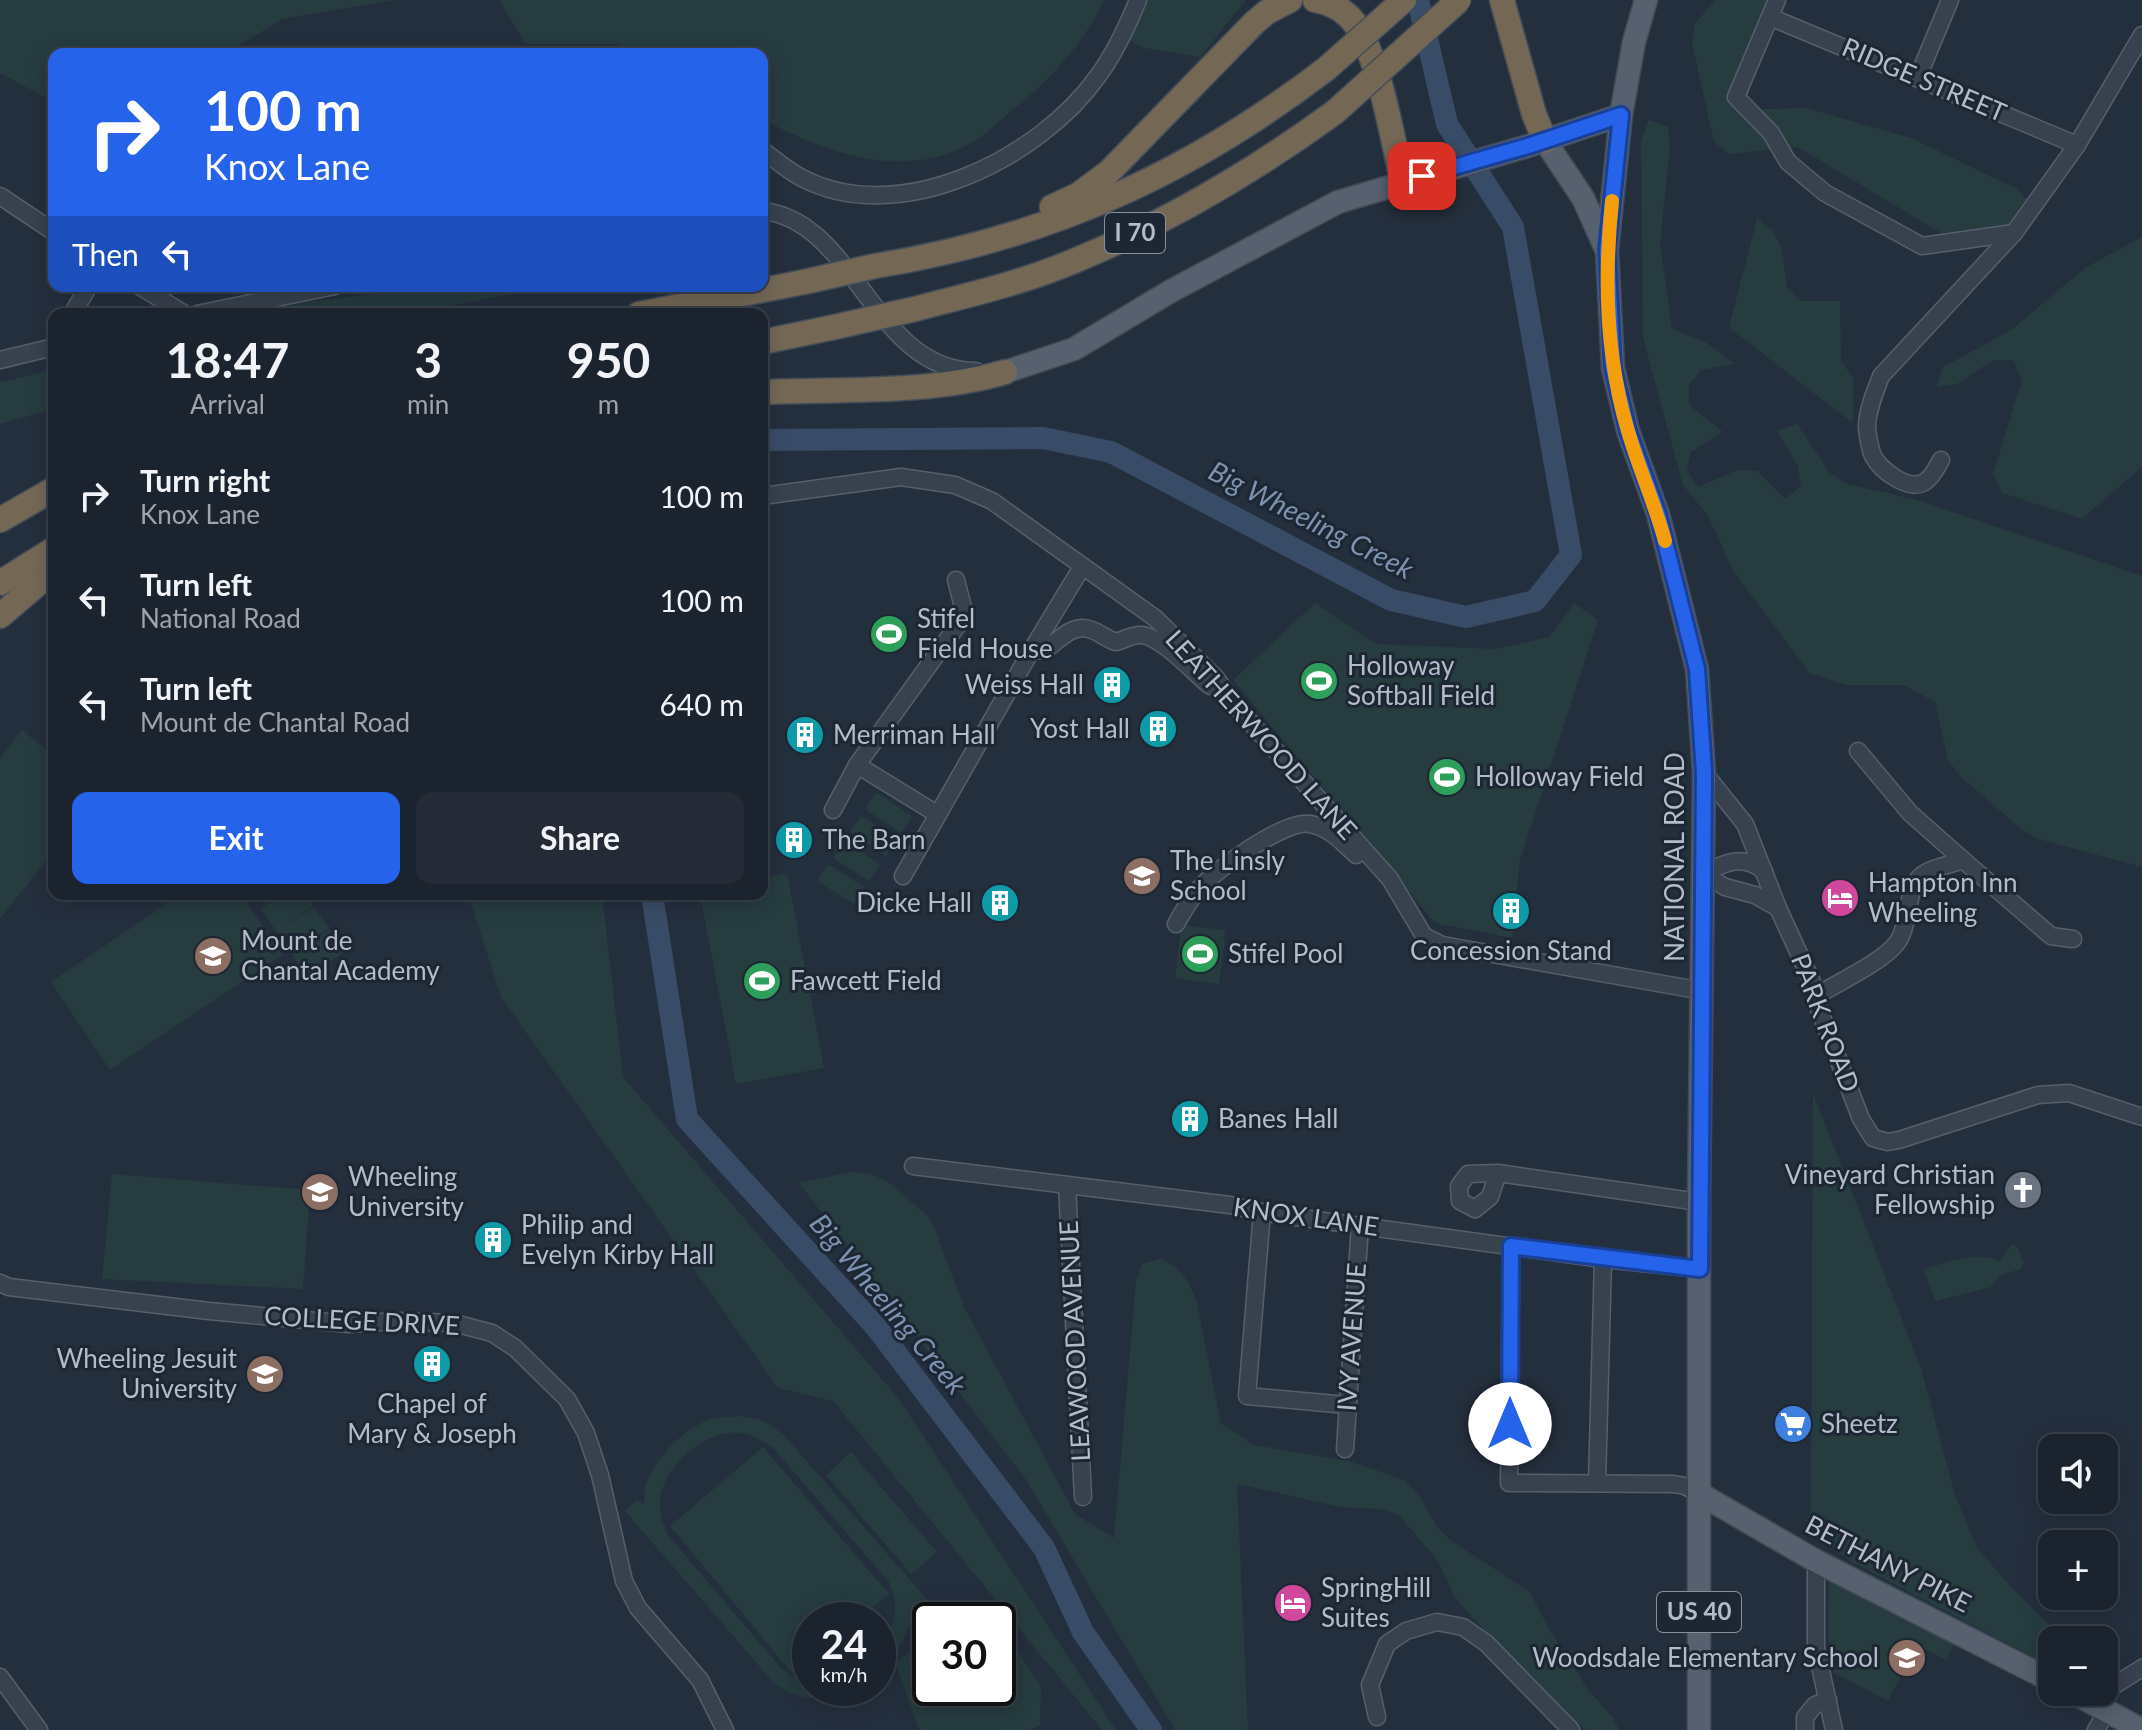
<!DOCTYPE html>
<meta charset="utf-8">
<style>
:root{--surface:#1b232e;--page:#242b36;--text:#f1f3f6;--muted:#a0a4aa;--line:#39404a;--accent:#2563eb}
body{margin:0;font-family:Lato,sans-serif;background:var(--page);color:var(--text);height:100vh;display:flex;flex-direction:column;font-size:30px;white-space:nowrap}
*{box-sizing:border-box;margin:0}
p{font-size:26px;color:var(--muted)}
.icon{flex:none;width:44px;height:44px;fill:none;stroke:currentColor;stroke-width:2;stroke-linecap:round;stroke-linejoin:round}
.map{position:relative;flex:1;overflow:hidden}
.panel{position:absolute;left:48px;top:308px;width:720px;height:592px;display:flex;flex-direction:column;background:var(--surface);border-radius:16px;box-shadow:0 4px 20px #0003,0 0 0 2px var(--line)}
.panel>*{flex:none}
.banner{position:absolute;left:48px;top:48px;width:720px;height:244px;border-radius:16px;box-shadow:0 4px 20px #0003,0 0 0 2px var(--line);background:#2563eb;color:#fff;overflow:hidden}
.fabs{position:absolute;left:2038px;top:1434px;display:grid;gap:16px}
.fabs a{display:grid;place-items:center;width:80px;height:80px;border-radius:16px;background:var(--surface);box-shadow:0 4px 20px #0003,0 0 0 2px var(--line);font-size:40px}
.speed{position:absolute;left:792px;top:1602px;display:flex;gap:16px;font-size:40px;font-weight:700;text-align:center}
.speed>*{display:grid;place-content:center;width:104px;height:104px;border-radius:50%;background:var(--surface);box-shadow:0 4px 20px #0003,0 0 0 2px var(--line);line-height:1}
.speed small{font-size:20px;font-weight:400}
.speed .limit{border:4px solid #111;border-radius:12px;background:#fff;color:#111}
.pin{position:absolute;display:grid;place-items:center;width:68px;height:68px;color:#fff;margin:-34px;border-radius:16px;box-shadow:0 4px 12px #0006}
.me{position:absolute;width:88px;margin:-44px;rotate:0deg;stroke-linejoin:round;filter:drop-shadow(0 0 6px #0008)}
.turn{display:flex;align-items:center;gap:28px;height:168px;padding:0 24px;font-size:36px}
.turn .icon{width:104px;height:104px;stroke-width:2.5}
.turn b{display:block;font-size:56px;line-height:68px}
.then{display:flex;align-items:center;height:76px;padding:0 24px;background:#0003;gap:16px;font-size:30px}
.eta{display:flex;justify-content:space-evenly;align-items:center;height:136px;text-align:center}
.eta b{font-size:48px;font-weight:700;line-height:56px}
.cta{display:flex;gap:16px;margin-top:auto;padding:16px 24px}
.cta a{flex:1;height:92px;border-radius:16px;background:var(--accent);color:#fff;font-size:32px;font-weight:700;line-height:92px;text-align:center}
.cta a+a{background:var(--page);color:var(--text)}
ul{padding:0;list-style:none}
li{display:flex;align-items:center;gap:24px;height:104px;padding:0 24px}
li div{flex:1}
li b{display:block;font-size:30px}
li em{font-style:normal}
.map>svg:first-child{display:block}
.green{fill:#263c3f}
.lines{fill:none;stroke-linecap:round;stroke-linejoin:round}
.river{stroke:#394c67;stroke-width:22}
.minor-casing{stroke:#565f6c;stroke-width:19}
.major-casing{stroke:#414a57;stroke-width:25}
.highway-casing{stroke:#434c59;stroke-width:27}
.minor{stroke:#38414e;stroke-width:16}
.major{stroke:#56606e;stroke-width:22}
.highway{stroke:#746855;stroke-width:24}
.highway-bridge-casing{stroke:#434c59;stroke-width:27;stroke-linecap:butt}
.highway-bridge{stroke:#746855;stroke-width:24}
.route-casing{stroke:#184099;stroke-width:20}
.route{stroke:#2563eb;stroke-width:14}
.slow{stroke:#f59e0b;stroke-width:14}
.labels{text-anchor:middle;stroke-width:6;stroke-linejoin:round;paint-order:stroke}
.shield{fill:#1d2633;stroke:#878f9c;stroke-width:2}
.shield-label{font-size:24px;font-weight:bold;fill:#b4bcc9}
.street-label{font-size:26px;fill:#b4bcc9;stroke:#1d2633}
.poi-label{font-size:26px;fill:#b4bcc9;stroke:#1d2633;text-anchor:start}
.water-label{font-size:28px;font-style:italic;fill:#7c92b1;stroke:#1d2633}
</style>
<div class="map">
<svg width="2142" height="1730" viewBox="0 0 2142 1730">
<rect width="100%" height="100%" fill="#242f3e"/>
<g class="green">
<polygon points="0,0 394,0 282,19 225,54 54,54 54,102 0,73"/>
<path d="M 499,0 L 1104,0 C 1084,43 1051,79 1015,108 C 1000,120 984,137 966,146 C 899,180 824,152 762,119 L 762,54 L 638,54 L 618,44 L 526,44 Z"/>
<polygon points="1144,0 1246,0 1200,57 1144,48 1127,39"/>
<polygon points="1716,0 1771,0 1733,110 1806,108 1911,138 2017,189 2030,203 2020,219 2003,228 1941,233 1798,147 1730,154 1714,142 1692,43 1695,23"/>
<polygon points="1649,120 1668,127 1670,146 1660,244 1672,329 1707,343 1735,364 1701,370 1689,385 1689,405 1723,432 1691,452 1687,470 1698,487 1737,470 1757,471 1785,499 1801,486 1798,466 1777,431 1797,424 1830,473 1847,484 1917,500 2142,576 2142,867 2038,839 2021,829 1960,776 1948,760 1935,702 1904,685 1846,685 1809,673 1734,572 1708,516 1683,485 1643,338 1641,141"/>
<polygon points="1757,218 1773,231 1782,250 1787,288 1801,301 1840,301 1841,361 1853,378 1853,423 1729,328"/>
<polygon points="2142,237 2142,467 2082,519 2002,493 1993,474 2022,380 2013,360 1993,360 1957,384 1937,387 1943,367 2010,331 2085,268"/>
<polygon points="435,286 553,286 406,314 263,314 300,303"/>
<polygon points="54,370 54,409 0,424 0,382"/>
<polygon points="1315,603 1376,644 1496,649 1549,637 1574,603 1598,620 1520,860 1512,938 1435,923 1233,680"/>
<polygon points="22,730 54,756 54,850 0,919 0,758"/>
<polygon points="876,792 912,816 901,833 865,809"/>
<polygon points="861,816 897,839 886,856 850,832"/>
<polygon points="844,841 880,864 869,881 833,858"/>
<polygon points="828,864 864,887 854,904 817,881"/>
<polygon points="787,873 824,1068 736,1084 700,894 762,894 762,878"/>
<polygon points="181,894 241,894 282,955 110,1070 51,982"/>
<polygon points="284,894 305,894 313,906 285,926 314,907 329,928 292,954 261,909"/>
<polygon points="468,894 602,894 623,1077 899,1399 1116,1730 1102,1730 833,1401 778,1388 501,997"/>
<polygon points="1181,925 1226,930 1219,984 1175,978"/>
<polygon points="329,930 345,951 308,977 292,955"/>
<polygon points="1813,1093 1921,1368 1955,1495 1977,1548 2014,1590 2065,1640 2052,1640 2052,1667 1852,1562 1804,1527 1811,1508"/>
<polygon points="851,1172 870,1174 886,1180 931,1219 964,1307 1075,1514 1114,1538 1136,1281 1142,1264 1161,1259 1177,1268 1189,1283 1197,1303 1221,1423 1254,1445 1349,1461 1404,1480 1418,1494 1437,1527 1450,1540 1530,1592 1548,1627 1587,1688 1613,1718 1619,1730 1585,1730 1469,1614 1455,1597 1437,1560 1398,1514 1379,1509 1340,1507 1237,1484 1248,1730 1175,1730 1027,1481 799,1183"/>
<polygon points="112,1174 310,1190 303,1289 102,1279"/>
<path d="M 2012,1244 L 2017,1247 L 2024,1263 L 2021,1269 L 1999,1276 L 1991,1287 L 1935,1301 L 1924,1269 C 1949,1262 1976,1250 2000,1261 Z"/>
<path d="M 741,1416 L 765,1421 L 784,1435 L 938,1612 L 925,1622 L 913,1611 C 908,1635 897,1656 878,1672 L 878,1649 L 890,1632 L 895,1614 L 895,1599 L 889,1582 L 773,1448 C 762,1441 752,1434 739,1433 C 706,1428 664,1467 660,1499 C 658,1512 663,1524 668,1535 L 780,1667 L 790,1675 L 810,1683 L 810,1688 L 856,1688 C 827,1703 799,1703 773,1682 L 625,1511 L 637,1500 L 644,1504 C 645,1496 644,1487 648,1479 C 659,1454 688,1424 716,1418 C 724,1416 733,1417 741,1416 Z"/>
<polygon points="763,1447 889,1594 857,1620 810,1620 810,1658 792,1673 670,1526"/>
<polygon points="851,1452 937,1552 911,1574 826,1475"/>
<polygon points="1829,1576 1955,1642 1946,1660 1917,1645 1888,1701 1834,1673 1828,1637"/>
<polygon points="998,1635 1019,1653 1041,1687 1040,1725 1031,1730 919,1730 895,1663 930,1636 930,1688 998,1688"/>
</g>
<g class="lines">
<g class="river">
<polyline points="762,440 1043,438 1111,452 1391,600 1466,617 1535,601 1571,555 1513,227 1447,124 1418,0"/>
<polyline points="652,894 687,1119 876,1327 1044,1548 1083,1632 1151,1730"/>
</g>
<defs>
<g id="minor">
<polyline points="1777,0 1736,97 1771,133 1788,162 1825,193 1922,246 2014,233"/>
<polyline points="1770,17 2077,145"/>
<polyline points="1918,77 1950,0"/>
<path d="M 762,150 C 775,159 788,171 802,178 C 900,229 1040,158 1098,76 C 1115,53 1127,27 1138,0"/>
<polyline points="0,196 54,232"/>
<path d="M 762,211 C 856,220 873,371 976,371"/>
<polyline points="139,286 185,314"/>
<polyline points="72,314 89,286"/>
<polyline points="197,314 335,286"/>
<polyline points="0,360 54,347"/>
<path d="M 1941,460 C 1937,467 1933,476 1926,481 C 1910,493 1881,471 1873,456 C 1870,449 1867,433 1867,425 C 1868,408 1875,392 1881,376 L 2014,233 L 2077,145 L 2142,35"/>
<polyline points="762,496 901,477 955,485 992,501 1155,618 1216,678 1236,706 1390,879 1424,936 1442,945 1703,991"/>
<path d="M 1031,651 L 1045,650 C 1059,641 1072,622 1092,630 C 1100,633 1107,639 1116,642 C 1124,640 1133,634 1141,635 C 1161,636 1194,673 1210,686"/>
<polyline points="1858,751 1910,813 1963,860 2051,936 2073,939"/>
<polyline points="857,765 937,814"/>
<polyline points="1704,773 1745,824 1778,908 1818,995 1817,1004 1861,1119 1873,1138 1888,1142 1899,1140 2038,1095 2069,1093 2142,1117"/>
<polyline points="833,810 857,765 965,615 956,580"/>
<path d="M 1764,871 C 1743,854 1725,862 1704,874 L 1725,887 L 1755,895 L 1778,908"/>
<polyline points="903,876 1031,651 1082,567"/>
<path d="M 1176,924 C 1183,912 1190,898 1200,888 C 1216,869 1286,819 1310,824 C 1329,827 1342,842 1356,855"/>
<path d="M 1818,995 C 1839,982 1882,962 1896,944 C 1911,926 1905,888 1922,875 C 1933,867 1950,865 1963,860"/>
<polyline points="913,1166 1230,1205 1259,1212 1603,1259 1700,1269"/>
<polyline points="1498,1173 1490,1197 1475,1209 1460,1201 1459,1186 1468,1174 1498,1173 1699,1202"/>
<polyline points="1067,1185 1083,1497"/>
<polyline points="1262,1212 1247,1396 1347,1405"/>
<polyline points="1511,1246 1509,1483 1674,1484 1685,1486 1700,1494"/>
<polyline points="0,1283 9,1287 209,1311 349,1324 398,1321 454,1323 492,1333 515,1348 567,1399 586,1433 600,1475 624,1581 638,1608 700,1680 725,1730"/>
<polyline points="1345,1449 1360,1225"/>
<polyline points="1597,1483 1603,1259"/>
<polyline points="1816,1561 1816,1648 1834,1730"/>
<polyline points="0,1677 39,1730"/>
<polyline points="2104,1692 2142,1668"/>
<polyline points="1377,1717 1370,1685 1387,1644 1406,1631 1437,1622 1463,1627 1486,1643 1571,1730"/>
<polyline points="1805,1730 1805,1717 1815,1705 1828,1700"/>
<polyline points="2096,1730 2107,1711"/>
</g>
<g id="major">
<polyline points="1646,0 1634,42 1621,115 1607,250 1613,368 1628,431 1658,514 1697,669 1704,773 1699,1202 1699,1730"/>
<polyline points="1545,141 1583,198 1605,247"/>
<polyline points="1005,372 1074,349 1171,291 1338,202 1528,146 1621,115"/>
<polyline points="1700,1494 1816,1561 2052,1681"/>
<polyline points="2072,1692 2142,1730"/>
</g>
<g id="highway">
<path d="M 1315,0 C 1332,3 1346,11 1356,25 C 1379,59 1393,139 1402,181"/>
<polyline points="1502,0 1534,114 1545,141"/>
<polyline points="1052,207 1078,195 1109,172 1255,22 1267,12 1290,0"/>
<path d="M 875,266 C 1048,238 1187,175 1326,69"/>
<path d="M 915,309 C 968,295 1022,283 1074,261 C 1166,223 1254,171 1335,112"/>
<polyline points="639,314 804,282"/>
<polyline points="762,342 830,328"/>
<path d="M 762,392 C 841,389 930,394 1005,372"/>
<polyline points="0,520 54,489"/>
<polyline points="0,583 54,549"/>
<polyline points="0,616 54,570"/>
</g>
</defs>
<use href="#minor" class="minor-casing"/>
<use href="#major" class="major-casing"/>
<use href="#highway" class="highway-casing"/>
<use href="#minor" class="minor"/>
<use href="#major" class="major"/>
<use href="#highway" class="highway"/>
<defs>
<g id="highway-bridge">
<polyline points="1326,69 1404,0"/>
<polyline points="1335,112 1459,0"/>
<polyline points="804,282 875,266"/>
<polyline points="830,328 915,309"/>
</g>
</defs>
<use href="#highway-bridge" class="highway-bridge-casing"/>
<use href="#highway-bridge" class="highway-bridge"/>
</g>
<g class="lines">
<defs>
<polyline id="route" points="1422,176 1528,146 1621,115 1607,250 1613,368 1628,431 1658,514 1697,669 1704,773 1700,1269 1511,1246 1510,1424"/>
</defs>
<use href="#route" class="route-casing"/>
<use href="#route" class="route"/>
<path class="slow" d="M 1612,201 C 1604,277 1606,358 1628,431 C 1639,469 1655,504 1665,541"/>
</g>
<defs>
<symbol id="stadium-disc" viewBox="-11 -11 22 22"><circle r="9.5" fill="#2e9e5b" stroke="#1d2633"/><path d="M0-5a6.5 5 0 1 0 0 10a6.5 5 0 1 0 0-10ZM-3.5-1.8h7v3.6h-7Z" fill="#fff"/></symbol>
<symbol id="building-disc" viewBox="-11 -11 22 22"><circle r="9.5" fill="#0f9aa8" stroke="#1d2633"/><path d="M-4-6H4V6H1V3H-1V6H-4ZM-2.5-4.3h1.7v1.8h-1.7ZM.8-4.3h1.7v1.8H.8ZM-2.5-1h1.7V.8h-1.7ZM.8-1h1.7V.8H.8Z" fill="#fff"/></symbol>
<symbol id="school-disc" viewBox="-11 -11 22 22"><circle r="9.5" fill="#8d6e63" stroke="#1d2633"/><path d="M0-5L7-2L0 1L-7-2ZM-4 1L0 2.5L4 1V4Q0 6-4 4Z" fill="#fff"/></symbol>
<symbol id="hotel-disc" viewBox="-11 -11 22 22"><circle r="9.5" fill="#d1479c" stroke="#1d2633"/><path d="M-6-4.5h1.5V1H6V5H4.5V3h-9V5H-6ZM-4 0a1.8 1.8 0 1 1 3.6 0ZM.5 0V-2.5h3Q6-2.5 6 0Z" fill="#fff"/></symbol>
<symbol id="church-disc" viewBox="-11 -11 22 22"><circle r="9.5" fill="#6b7280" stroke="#1d2633"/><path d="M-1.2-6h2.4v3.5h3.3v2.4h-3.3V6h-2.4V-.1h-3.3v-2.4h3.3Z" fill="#fff"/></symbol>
<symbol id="university-disc" viewBox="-11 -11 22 22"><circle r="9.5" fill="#8d6e63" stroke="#1d2633"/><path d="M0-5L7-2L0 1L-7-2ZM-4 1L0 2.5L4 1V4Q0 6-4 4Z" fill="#fff"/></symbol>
<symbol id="supermarket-disc" viewBox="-11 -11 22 22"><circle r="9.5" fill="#3f7fe0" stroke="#1d2633"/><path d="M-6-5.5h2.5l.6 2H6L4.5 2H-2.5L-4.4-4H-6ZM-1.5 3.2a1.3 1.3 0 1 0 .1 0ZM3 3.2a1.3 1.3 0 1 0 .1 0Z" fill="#fff"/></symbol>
</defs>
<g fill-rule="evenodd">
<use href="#stadium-disc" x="867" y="612" width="44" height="44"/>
<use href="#stadium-disc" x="1297" y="659" width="44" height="44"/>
<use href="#building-disc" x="1090" y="663" width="44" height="44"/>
<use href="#building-disc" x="1136" y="707" width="44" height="44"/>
<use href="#building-disc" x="783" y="713" width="44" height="44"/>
<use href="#stadium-disc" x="1425" y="755" width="44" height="44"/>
<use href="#building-disc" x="772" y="818" width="44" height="44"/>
<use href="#school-disc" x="1120" y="854" width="44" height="44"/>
<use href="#hotel-disc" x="1818" y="876" width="44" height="44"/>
<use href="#building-disc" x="978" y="881" width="44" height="44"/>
<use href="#building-disc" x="1489" y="889" width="44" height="44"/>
<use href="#stadium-disc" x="1178" y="932" width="44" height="44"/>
<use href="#school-disc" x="191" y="934" width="44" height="44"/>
<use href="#stadium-disc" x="740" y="959" width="44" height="44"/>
<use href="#building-disc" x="1168" y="1097" width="44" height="44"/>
<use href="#church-disc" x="2001" y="1168" width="44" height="44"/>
<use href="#university-disc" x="298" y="1170" width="44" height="44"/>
<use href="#building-disc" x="471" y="1218" width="44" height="44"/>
<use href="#building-disc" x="410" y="1342" width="44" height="44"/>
<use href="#school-disc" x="243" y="1352" width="44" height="44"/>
<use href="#supermarket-disc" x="1771" y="1402" width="44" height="44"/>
<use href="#hotel-disc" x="1271" y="1581" width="44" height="44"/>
<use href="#school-disc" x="1885" y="1636" width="44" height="44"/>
</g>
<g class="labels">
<g class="shield">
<rect x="1105" y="213" width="60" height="40" rx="6"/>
<rect x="1657" y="1592" width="84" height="40" rx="6"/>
</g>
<g class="shield-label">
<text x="1135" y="241">I 70</text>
<text x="1699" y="1620">US 40</text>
</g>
<g class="street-label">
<text transform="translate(1924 80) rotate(23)" y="9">RIDGE STREET</text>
<text transform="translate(1261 735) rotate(48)" y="9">LEATHERWOOD LANE</text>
<text transform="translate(1675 857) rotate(-90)" y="9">NATIONAL ROAD</text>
<text transform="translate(1825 1023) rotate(69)" y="9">PARK ROAD</text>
<text transform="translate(1306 1217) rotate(8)" y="9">KNOX LANE</text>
<text transform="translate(362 1321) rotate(3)" y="9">COLLEGE DRIVE</text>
<text transform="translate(1352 1337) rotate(-86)" y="9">IVY AVENUE</text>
<text transform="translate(1075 1341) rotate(-93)" y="9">LEAWOOD AVENUE</text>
<text transform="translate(1888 1564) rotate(27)" y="9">BETHANY PIKE</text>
</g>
<g class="poi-label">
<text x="917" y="628">Stifel<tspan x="917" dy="30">Field House</tspan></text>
<text x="1347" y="675">Holloway<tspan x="1347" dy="30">Softball Field</tspan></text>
<text x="1084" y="694" text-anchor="end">Weiss Hall</text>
<text x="1130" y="738" text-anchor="end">Yost Hall</text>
<text x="833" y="744">Merriman Hall</text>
<text x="1475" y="786">Holloway Field</text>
<text x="822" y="849">The Barn</text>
<text x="1170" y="870">The Linsly<tspan x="1170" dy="30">School</tspan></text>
<text x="1868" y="892">Hampton Inn<tspan x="1868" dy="30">Wheeling</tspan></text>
<text x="972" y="912" text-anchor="end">Dicke Hall</text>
<text x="241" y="950">Mount de<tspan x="241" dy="30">Chantal Academy</tspan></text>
<text x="1511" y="960" text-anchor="middle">Concession Stand</text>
<text x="1228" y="963">Stifel Pool</text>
<text x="790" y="990">Fawcett Field</text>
<text x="1218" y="1128">Banes Hall</text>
<text x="1995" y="1184" text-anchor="end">Vineyard Christian<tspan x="1995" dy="30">Fellowship</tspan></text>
<text x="348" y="1186">Wheeling<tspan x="348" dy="30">University</tspan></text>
<text x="521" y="1234">Philip and<tspan x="521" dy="30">Evelyn Kirby Hall</tspan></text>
<text x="237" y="1368" text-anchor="end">Wheeling Jesuit<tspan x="237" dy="30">University</tspan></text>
<text x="432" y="1413" text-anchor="middle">Chapel of<tspan x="432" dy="30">Mary &amp; Joseph</tspan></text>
<text x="1821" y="1433">Sheetz</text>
<text x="1321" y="1597">SpringHill<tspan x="1321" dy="30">Suites</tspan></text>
<text x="1879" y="1667" text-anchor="end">Woodsdale Elementary School</text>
</g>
<g class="water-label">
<text transform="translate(1311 520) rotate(27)" y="10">Big Wheeling Creek</text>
<text transform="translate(888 1304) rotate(50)" y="10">Big Wheeling Creek</text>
</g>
</g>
</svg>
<div class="fabs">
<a><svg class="icon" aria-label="sound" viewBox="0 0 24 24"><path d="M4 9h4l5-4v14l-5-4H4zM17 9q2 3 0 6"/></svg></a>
<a>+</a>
<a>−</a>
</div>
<div class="speed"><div>24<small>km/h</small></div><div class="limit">30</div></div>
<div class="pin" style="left:1422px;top:176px;background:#d93025"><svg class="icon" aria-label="arrive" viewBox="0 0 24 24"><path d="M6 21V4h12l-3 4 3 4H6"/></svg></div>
<svg class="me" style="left:1510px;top:1424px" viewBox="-20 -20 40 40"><circle r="19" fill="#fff"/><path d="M0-13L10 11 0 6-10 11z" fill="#2563eb"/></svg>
<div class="banner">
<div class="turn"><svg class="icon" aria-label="right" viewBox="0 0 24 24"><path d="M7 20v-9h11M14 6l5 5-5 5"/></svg><div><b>100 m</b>Knox Lane</div></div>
<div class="then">Then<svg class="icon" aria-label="left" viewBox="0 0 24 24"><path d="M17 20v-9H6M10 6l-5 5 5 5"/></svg></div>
</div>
<section class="panel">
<div class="eta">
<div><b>18:47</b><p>Arrival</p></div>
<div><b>3</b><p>min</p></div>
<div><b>950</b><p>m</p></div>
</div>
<ul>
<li><svg class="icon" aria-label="right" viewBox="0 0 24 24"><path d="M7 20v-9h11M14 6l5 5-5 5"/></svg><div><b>Turn right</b><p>Knox Lane</p></div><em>100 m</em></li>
<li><svg class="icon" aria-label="left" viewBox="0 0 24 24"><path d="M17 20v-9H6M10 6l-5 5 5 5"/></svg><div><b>Turn left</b><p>National Road</p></div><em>100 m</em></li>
<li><svg class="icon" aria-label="left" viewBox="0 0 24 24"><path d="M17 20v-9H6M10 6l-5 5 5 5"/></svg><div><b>Turn left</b><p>Mount de Chantal Road</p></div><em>640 m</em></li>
</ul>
<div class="cta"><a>Exit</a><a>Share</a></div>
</section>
</div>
